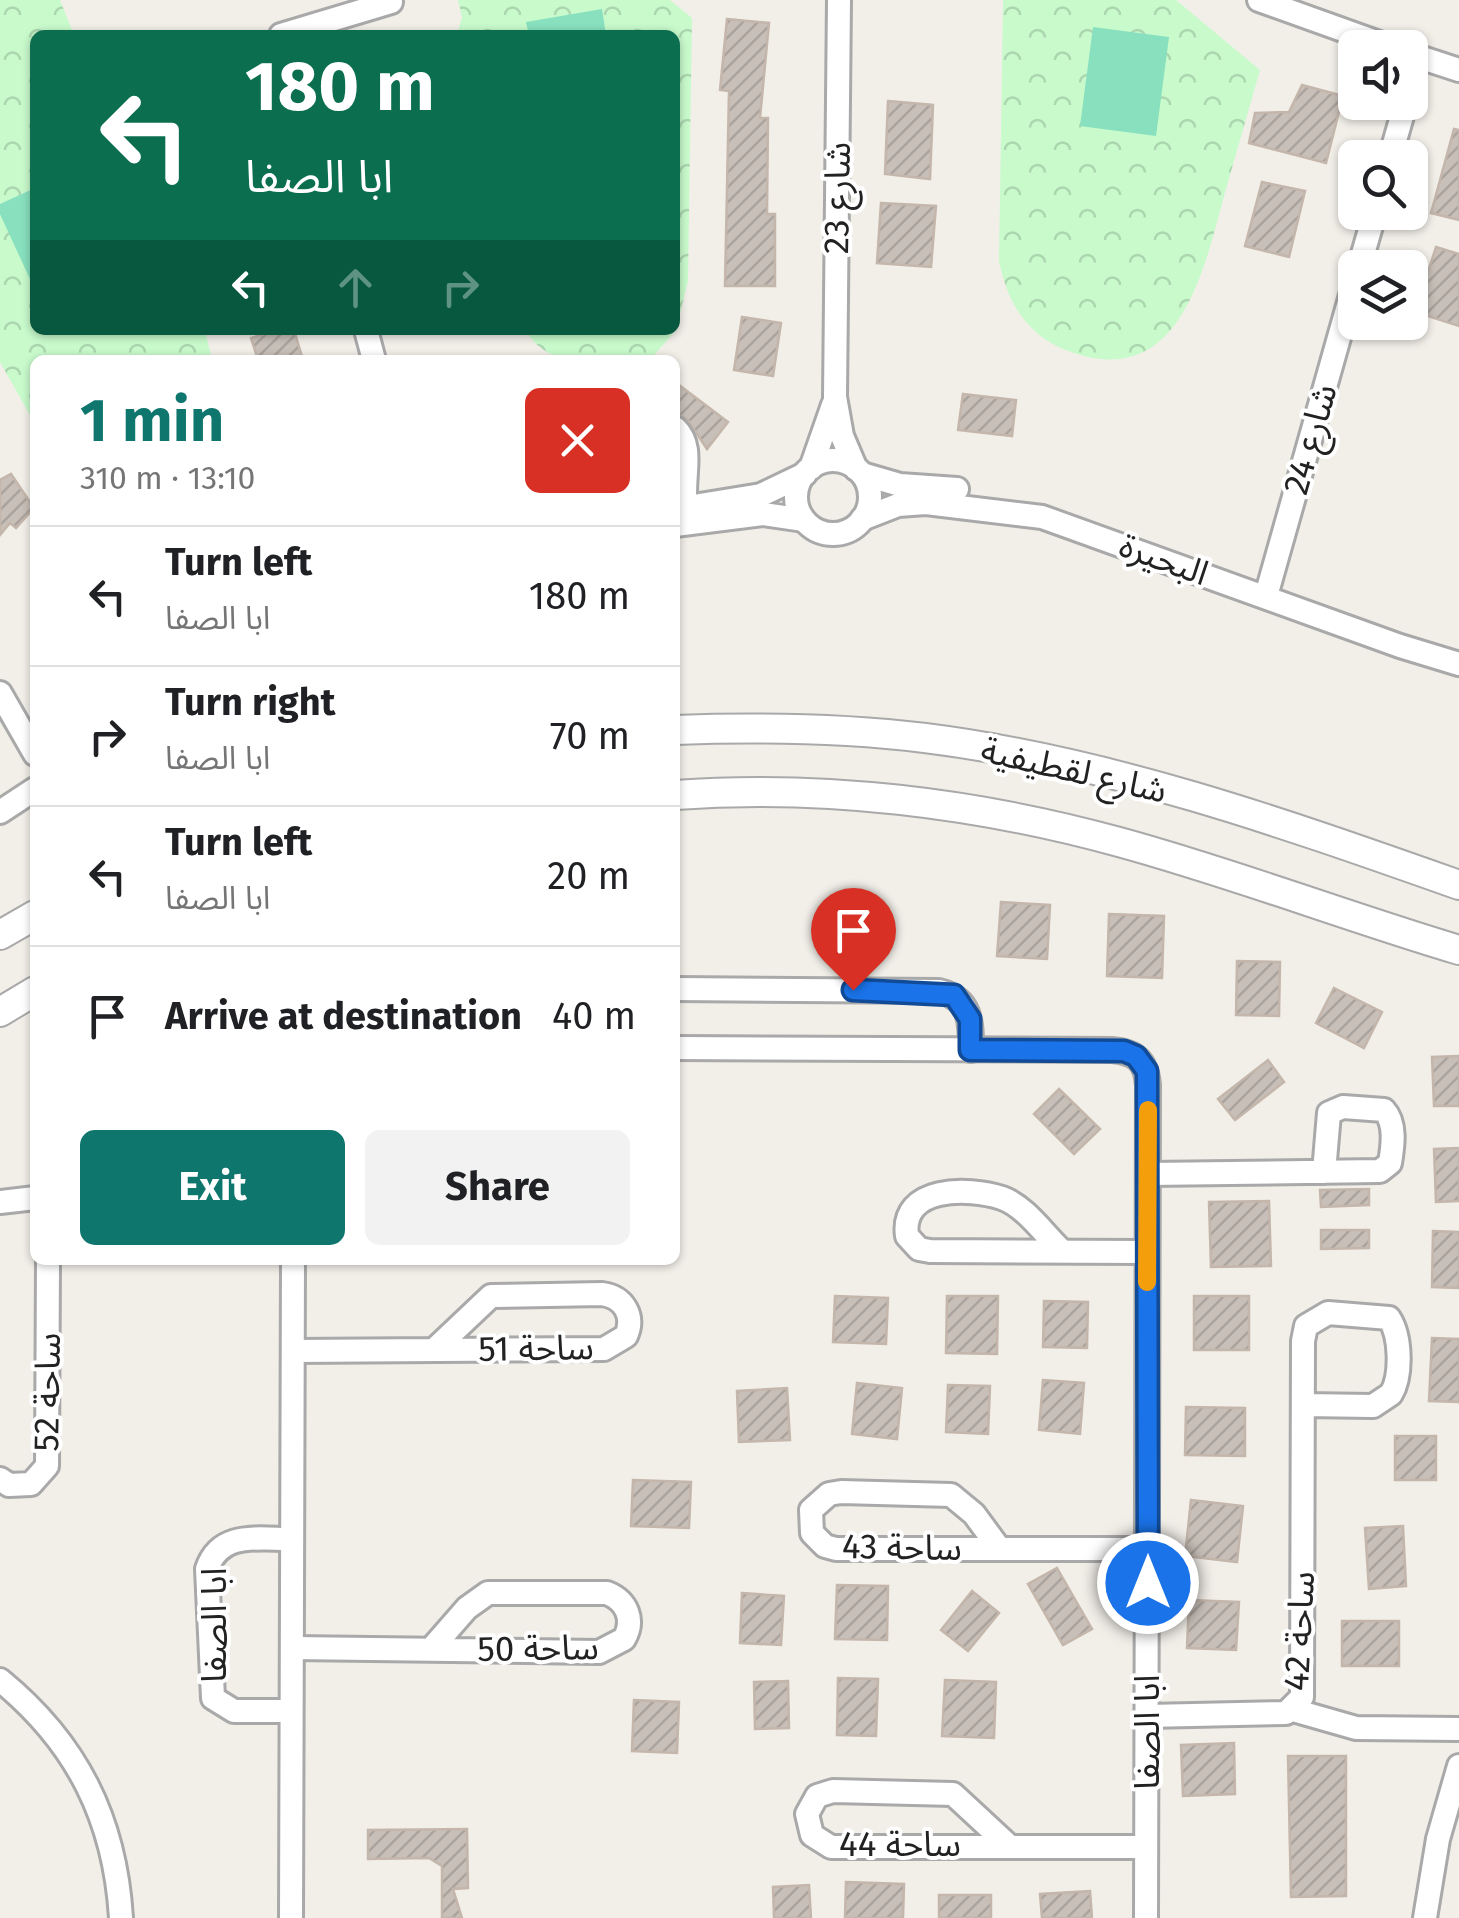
<!DOCTYPE html>
<meta charset="utf-8">
<style>
:root{--surface:#fff;--page:#f2f2f2;--text:#202124;--muted:#757577;--line:#e0e0e0;--accent:#0f766e}
body{margin:0;font-family:"Fira Sans","Noto Sans Arabic",sans-serif;background:var(--page);color:var(--text);height:100vh;display:flex;flex-direction:column;font-size:38px;white-space:nowrap}
*{box-sizing:border-box;margin:0}
p{font-size:32px;color:var(--muted)}
.icon{flex:none;width:55px;height:55px;fill:none;stroke:currentColor;stroke-width:2;stroke-linecap:round;stroke-linejoin:round}
.map{position:relative;flex:1;overflow:hidden}
.side{position:absolute;left:30px;top:355px;width:650px;height:910px;display:flex;flex-direction:column;background:var(--surface);border-radius:15px;box-shadow:0 2px 8px #0004}
.side>*{flex:none}
.top-card{position:absolute;left:30px;top:30px;width:650px;height:305px;border-radius:15px;box-shadow:0 2px 8px #0004;background:#0b6e4f;color:#fff;overflow:hidden}
.tools{position:absolute;left:1338px;top:30px;display:grid;gap:20px}
.tools a{display:grid;place-items:center;width:90px;height:90px;border-radius:15px;background:var(--surface);box-shadow:0 2px 8px #0004;font-size:50px}
.pin{position:absolute;display:grid;place-items:center;width:85px;height:85px;color:#fff;margin:-102px -42px;border-radius:50% 50% 50% 0;rotate:-45deg;box-shadow:0 0 10px #0007}
.pin .icon{rotate:45deg}
.me{position:absolute;width:110px;margin:-55px;rotate:0deg;stroke-linejoin:round;filter:drop-shadow(0 0 8px #0008)}
.turn{display:flex;align-items:center;gap:35px;height:210px;padding:0 50px;font-size:45px}
.turn .icon{width:130px;height:130px;stroke-width:2.5}
.turn b{display:block;font-size:70px;line-height:85px}
.lanes{display:flex;align-items:center;height:95px;padding:0 50px;background:#0003;justify-content:center;gap:50px;direction:ltr}
.lanes .off{opacity:.35}
.round{display:grid;place-items:center;flex:none;width:105px;height:105px;border-radius:15px;background:var(--page)}
.overview{display:flex;align-items:center;justify-content:space-between;height:170px;padding:0 50px}
h1{font-size:60px;font-weight:700;line-height:75px;color:var(--accent)}
.button{display:flex;gap:20px;margin-top:auto;padding:20px 50px}
.button a{flex:1;height:115px;border-radius:15px;background:var(--accent);color:#fff;font-size:40px;font-weight:700;line-height:115px;text-align:center}
.button a+a{background:var(--page);color:var(--text)}
ul{padding:0;list-style:none}
li{display:flex;align-items:center;gap:30px;height:140px;padding:0 50px;border-top:2px solid var(--line)}
li div{flex:1}
li b{display:block;font-size:38px}
li em{font-style:normal}
.map>svg:first-child{display:block}
.park{fill:url(#park-crowns)}
.pitch{fill:#88e0be}
.building{fill:url(#building-hatch);stroke:#c4b6ab;stroke-width:2.5}
.lines{fill:none;stroke-linecap:round;stroke-linejoin:round}
.minor-casing{stroke:#a9a9a9;stroke-width:28}
.tertiary-casing{stroke:#a9a9a9;stroke-width:32}
.minor{stroke:#fff;stroke-width:22}
.tertiary{stroke:#fff;stroke-width:28}
.route-casing{stroke:#114b97;stroke-width:25}
.route{stroke:#1a73e8;stroke-width:18}
.slow{stroke:#f59e0b;stroke-width:18}
.labels{text-anchor:middle;stroke-width:8;stroke-linejoin:round;paint-order:stroke}
.street-label{font-size:35px;fill:#222;stroke:#fff}
</style>
<div class="map">
<svg width="1459" height="1918" viewBox="0 0 1459 1918">
<defs>
<pattern id="park-crowns" width="20" height="18" patternUnits="userSpaceOnUse" patternTransform="scale(2.5)"><rect width="20" height="18" fill="#c8facc"/><path d="M2 6a3 3 0 1 1 6 0M12 15a3 3 0 1 1 6 0" fill="none" stroke="#acd6af"/></pattern>
<pattern id="building-hatch" width="6" height="6" patternUnits="userSpaceOnUse" patternTransform="scale(2.5)"><rect width="6" height="6" fill="#c7bfb8"/><path d="M-1 1l2-2M0 6l6-6M5 7l2-2" fill="none" stroke="#aba49e"/></pattern>
</defs>
<rect width="100%" height="100%" fill="#f2efe9"/>
<g class="park">
<polygon points="0,0 60,0 74,35 35,35 35,330 205,330 212,360 35,360 35,424 0,362"/>
<path d="M 458,0 L 670,0 L 692,18 L 688,281 L 676,330 L 650,360 C 608,360 549,374 526,330 L 675,330 L 675,35 L 457,35 L 462,17 Z"/>
<path d="M 1003,0 L 1176,0 L 1260,70 C 1248,112 1236,154 1224,196 C 1204,269 1180,391 1071,352 C 1028,337 1008,305 999,261 Z"/>
</g>
<g class="pitch">
<polygon points="602,9 606,35 529,35 526,22"/>
<polygon points="1093,27 1169,37 1156,136 1080,126"/>
<polygon points="35,188 35,290 0,214 0,204"/>
</g>
<g class="building">
<polygon points="727,19 769,23 760,118 768,118 767,214 775,214 775,286 725,286 729,91 720,90"/>
<polygon points="1302,85 1343,96 1326,163 1249,143 1255,113 1289,112"/>
<polygon points="888,101 933,105 930,179 885,174"/>
<polygon points="1454,129 1459,130 1459,220 1431,213"/>
<polygon points="1262,182 1305,191 1289,257 1245,246"/>
<polygon points="881,203 936,206 931,267 877,263"/>
<polygon points="1436,247 1459,254 1459,326 1415,312"/>
<polygon points="742,317 781,323 773,376 734,370"/>
<polygon points="277,330 294,330 303,360 258,360 251,338"/>
<polygon points="675,382 728,422 707,449 687,419 675,413"/>
<polygon points="963,394 1016,400 1012,436 958,430"/>
<polygon points="11,474 34,508 16,528 10,523 0,535 0,480"/>
<polygon points="1001,902 1050,905 1047,959 997,956"/>
<polygon points="1109,914 1164,916 1162,978 1107,976"/>
<polygon points="1237,961 1280,962 1279,1016 1236,1015"/>
<polygon points="1334,988 1382,1012 1364,1048 1316,1023"/>
<polygon points="1459,1056 1459,1106 1434,1106 1432,1057"/>
<polygon points="1268,1060 1284,1082 1235,1120 1218,1099"/>
<polygon points="1059,1089 1100,1129 1074,1154 1034,1114"/>
<polygon points="1459,1148 1459,1201 1436,1202 1434,1149"/>
<polygon points="1369,1189 1369,1205 1321,1207 1320,1190"/>
<polygon points="1269,1201 1271,1266 1211,1267 1209,1202"/>
<polygon points="1321,1230 1369,1230 1369,1248 1321,1249"/>
<polygon points="1433,1231 1459,1232 1459,1288 1432,1287"/>
<polygon points="835,1296 888,1298 886,1344 833,1342"/>
<polygon points="947,1296 998,1296 997,1354 946,1353"/>
<rect x="1194" y="1296" width="55" height="54"/>
<polygon points="1044,1301 1088,1302 1087,1348 1043,1347"/>
<polygon points="1432,1338 1459,1339 1459,1402 1429,1401"/>
<polygon points="1043,1380 1084,1383 1080,1434 1039,1430"/>
<polygon points="857,1383 902,1388 897,1439 852,1434"/>
<polygon points="948,1385 990,1386 988,1434 946,1432"/>
<polygon points="787,1388 790,1440 739,1442 737,1391"/>
<polygon points="1186,1407 1245,1408 1245,1456 1185,1455"/>
<rect x="1395" y="1436" width="41" height="44"/>
<polygon points="633,1480 691,1482 689,1528 631,1526"/>
<polygon points="1191,1500 1243,1506 1237,1562 1185,1556"/>
<polygon points="1403,1526 1406,1586 1369,1589 1365,1528"/>
<polygon points="1057,1568 1092,1629 1063,1645 1028,1584"/>
<polygon points="837,1585 888,1586 887,1640 835,1639"/>
<polygon points="972,1591 999,1613 968,1651 941,1630"/>
<polygon points="742,1593 784,1596 781,1645 740,1643"/>
<polygon points="1189,1600 1239,1602 1236,1650 1187,1648"/>
<rect x="1342" y="1621" width="57" height="45"/>
<polygon points="838,1678 878,1679 876,1736 837,1735"/>
<polygon points="945,1680 996,1682 994,1738 942,1736"/>
<polygon points="788,1681 789,1728 755,1729 754,1682"/>
<polygon points="634,1700 679,1702 677,1753 632,1751"/>
<polygon points="1234,1743 1235,1794 1183,1796 1181,1745"/>
<polygon points="1288,1756 1346,1756 1346,1896 1291,1897"/>
<polygon points="467,1829 468,1888 453,1889 462,1918 442,1918 442,1866 429,1858 368,1859 368,1830"/>
<polygon points="846,1882 904,1884 903,1918 845,1918"/>
<polygon points="809,1885 811,1918 774,1918 773,1887"/>
<polygon points="1090,1891 1092,1918 1042,1918 1040,1894"/>
<rect x="939" y="1895" width="52" height="23"/>
</g>
<g class="lines">
<defs>
<g id="minor">
<polyline points="839,0 835,397 842,436 856,469"/>
<polyline points="1259,0 1393,48"/>
<polyline points="281,35 391,2"/>
<polyline points="1410,54 1459,70"/>
<polyline points="1410,87 1418,57"/>
<polyline points="1390,158 1406,102"/>
<polyline points="1359,268 1375,212"/>
<polyline points="366,330 374,360"/>
<path d="M 675,428 C 696,448 681,477 686,508"/>
<circle cx="833" cy="497" r="37"/>
<polyline points="811,468 833,405"/>
<polyline points="862,474 900,485 957,489"/>
<polyline points="675,509 761,495 805,474"/>
<polyline points="862,519 898,505 926,503 1042,517 1400,646 1459,664"/>
<polyline points="675,525 763,514 804,520"/>
<polyline points="1266,596 1355,281"/>
<polyline points="0,693 35,754"/>
<polyline points="0,812 35,789"/>
<path d="M 675,989 L 939,991 C 971,999 971,1021 971,1050"/>
<path d="M 675,1048 L 1112,1050 C 1136,1052 1146,1061 1148,1085 L 1146,1918"/>
<path d="M 1148,1174 L 1380,1171 L 1390,1163 C 1393,1145 1396,1123 1384,1110 L 1343,1107 L 1329,1113 L 1324,1172"/>
<polyline points="0,1202 35,1198"/>
<path d="M 1061,1250 C 1044,1234 1025,1206 1002,1198 C 968,1187 900,1186 907,1236 L 919,1249 L 930,1251 L 1147,1252"/>
<path d="M 293,1351 L 604,1349 L 626,1336 C 635,1316 624,1297 602,1294 L 491,1296 L 435,1349"/>
<polyline points="0,1479 9,1485 31,1484 47,1466 48,1260"/>
<polyline points="999,1548 974,1514 951,1495 841,1492 829,1494 811,1510 812,1533 825,1546 836,1549 1148,1549"/>
<path d="M 292,1648 L 599,1652 L 624,1639 C 635,1620 627,1601 607,1593 L 488,1593 L 467,1608 L 432,1648"/>
<path d="M 0,1680 C 77,1743 115,1819 121,1918"/>
<polyline points="1293,1710 1356,1728 1459,1729"/>
<path d="M 291,1711 L 234,1711 L 213,1698 L 207,1569 C 220,1531 257,1539 292,1539"/>
<path d="M 1147,1716 L 1286,1713 L 1302,1697 L 1303,1341 L 1306,1326 L 1328,1313 L 1389,1318 C 1401,1336 1402,1376 1391,1394 L 1373,1406 L 1304,1405"/>
<polyline points="1007,1844 953,1794 833,1791 817,1796 807,1814 812,1835 831,1847 1146,1847"/>
<polyline points="291,1918 293,1260"/>
<polyline points="1425,1918 1438,1839 1459,1766"/>
</g>
<g id="tertiary">
<path d="M 675,730 C 758,727 842,728 925,738 C 1109,761 1286,824 1459,885"/>
<path d="M 675,795 C 822,784 977,803 1119,842 C 1233,873 1345,916 1459,950"/>
<polyline points="0,935 35,915"/>
<polyline points="0,1012 35,991"/>
</g>
</defs>
<use href="#minor" class="minor-casing"/>
<use href="#tertiary" class="tertiary-casing"/>
<use href="#minor" class="minor"/>
<use href="#tertiary" class="tertiary"/>
</g>
<g class="lines">
<defs>
<polyline id="route" points="853,990 954,995 970,1019 970,1050 1124,1051 1136,1056 1147,1071 1148,1583"/>
</defs>
<use href="#route" class="route-casing"/>
<use href="#route" class="route"/>
<polyline class="slow" points="1147,1282 1148,1110"/>
</g>
<g class="labels">
<g class="street-label">
<text transform="translate(837 198) rotate(-89)" y="12">شارع 23</text>
<text transform="translate(1310 439) rotate(-74)" y="12">شارع 24</text>
<text transform="translate(1164 559) rotate(20)" y="12">البحيرة</text>
<text transform="translate(1074 770) rotate(13)" y="12">شارع لقطيفية</text>
<text transform="translate(536 1348) rotate(-1)" y="12">ساحة 51</text>
<text transform="translate(47 1392) rotate(-89)" y="12">ساحة 52</text>
<text transform="translate(902 1547) rotate(1)" y="12">ساحة 43</text>
<text transform="translate(214 1625) rotate(-90)" y="12">ابا الصفا</text>
<text transform="translate(1299 1631) rotate(-87)" y="12">ساحة 42</text>
<text transform="translate(538 1648) rotate(-1)" y="12">ساحة 50</text>
<text transform="translate(1147 1732) rotate(-90)" y="12">ابا الصفا</text>
<text x="900" y="1856">ساحة 44</text>
</g>
</g>
</svg>
<div class="tools">
<a><svg class="icon" aria-label="sound" viewBox="0 0 24 24"><path d="M4 9h4l5-4v14l-5-4H4zM17 9q2 3 0 6"/></svg></a>
<a><svg class="icon" aria-label="search" viewBox="0 0 24 24"><circle cx="10" cy="10" r="6"/><path d="M15 15l6 6"/></svg></a>
<a><svg class="icon" aria-label="layers" viewBox="0 0 24 24"><path d="M12 4l9 5-9 5-9-5zM3 14l9 5 9-5"/></svg></a>
</div>
<div class="pin" style="left:853px;top:990px;background:#d93025"><svg class="icon" aria-label="arrive" viewBox="0 0 24 24"><path d="M6 21V4h12l-3 4 3 4H6"/></svg></div>
<svg class="me" style="left:1148px;top:1583px" viewBox="-20 -20 40 40"><circle r="17" fill="#1a73e8" stroke="#fff" stroke-width="3"/><path d="M0-11L8 9 0 5-8 9z" fill="#fff"/></svg>
<div class="top-card">
<div class="turn"><svg class="icon" aria-label="left" viewBox="0 0 24 24"><path d="M17 20v-9H6M10 6l-5 5 5 5"/></svg><div><b>180 m</b>ابا الصفا</div></div>
<div class="lanes"><svg class="icon" aria-label="left" viewBox="0 0 24 24"><path d="M17 20v-9H6M10 6l-5 5 5 5"/></svg><svg class="icon off" aria-label="ahead" viewBox="0 0 24 24"><path d="M12 20V5M6 11l6-6 6 6"/></svg><svg class="icon off" aria-label="right" viewBox="0 0 24 24"><path d="M7 20v-9h11M14 6l5 5-5 5"/></svg></div>
</div>
<section class="side">
<div class="overview"><div><h1>1 min</h1><p>310 m · 13:10</p></div><a class="round" style="background:#d93025;color:#fff"><svg class="icon" aria-label="close" viewBox="0 0 24 24"><path d="M6 6l12 12M18 6L6 18"/></svg></a></div>
<ul>
<li><svg class="icon" aria-label="left" viewBox="0 0 24 24"><path d="M17 20v-9H6M10 6l-5 5 5 5"/></svg><div><b>Turn left</b><p>ابا الصفا</p></div><em>180 m</em></li>
<li><svg class="icon" aria-label="right" viewBox="0 0 24 24"><path d="M7 20v-9h11M14 6l5 5-5 5"/></svg><div><b>Turn right</b><p>ابا الصفا</p></div><em>70 m</em></li>
<li><svg class="icon" aria-label="left" viewBox="0 0 24 24"><path d="M17 20v-9H6M10 6l-5 5 5 5"/></svg><div><b>Turn left</b><p>ابا الصفا</p></div><em>20 m</em></li>
<li><svg class="icon" aria-label="arrive" viewBox="0 0 24 24"><path d="M6 21V4h12l-3 4 3 4H6"/></svg><div><b>Arrive at destination</b></div><em>40 m</em></li>
</ul>
<div class="button"><a>Exit</a><a>Share</a></div>
</section>
</div>
